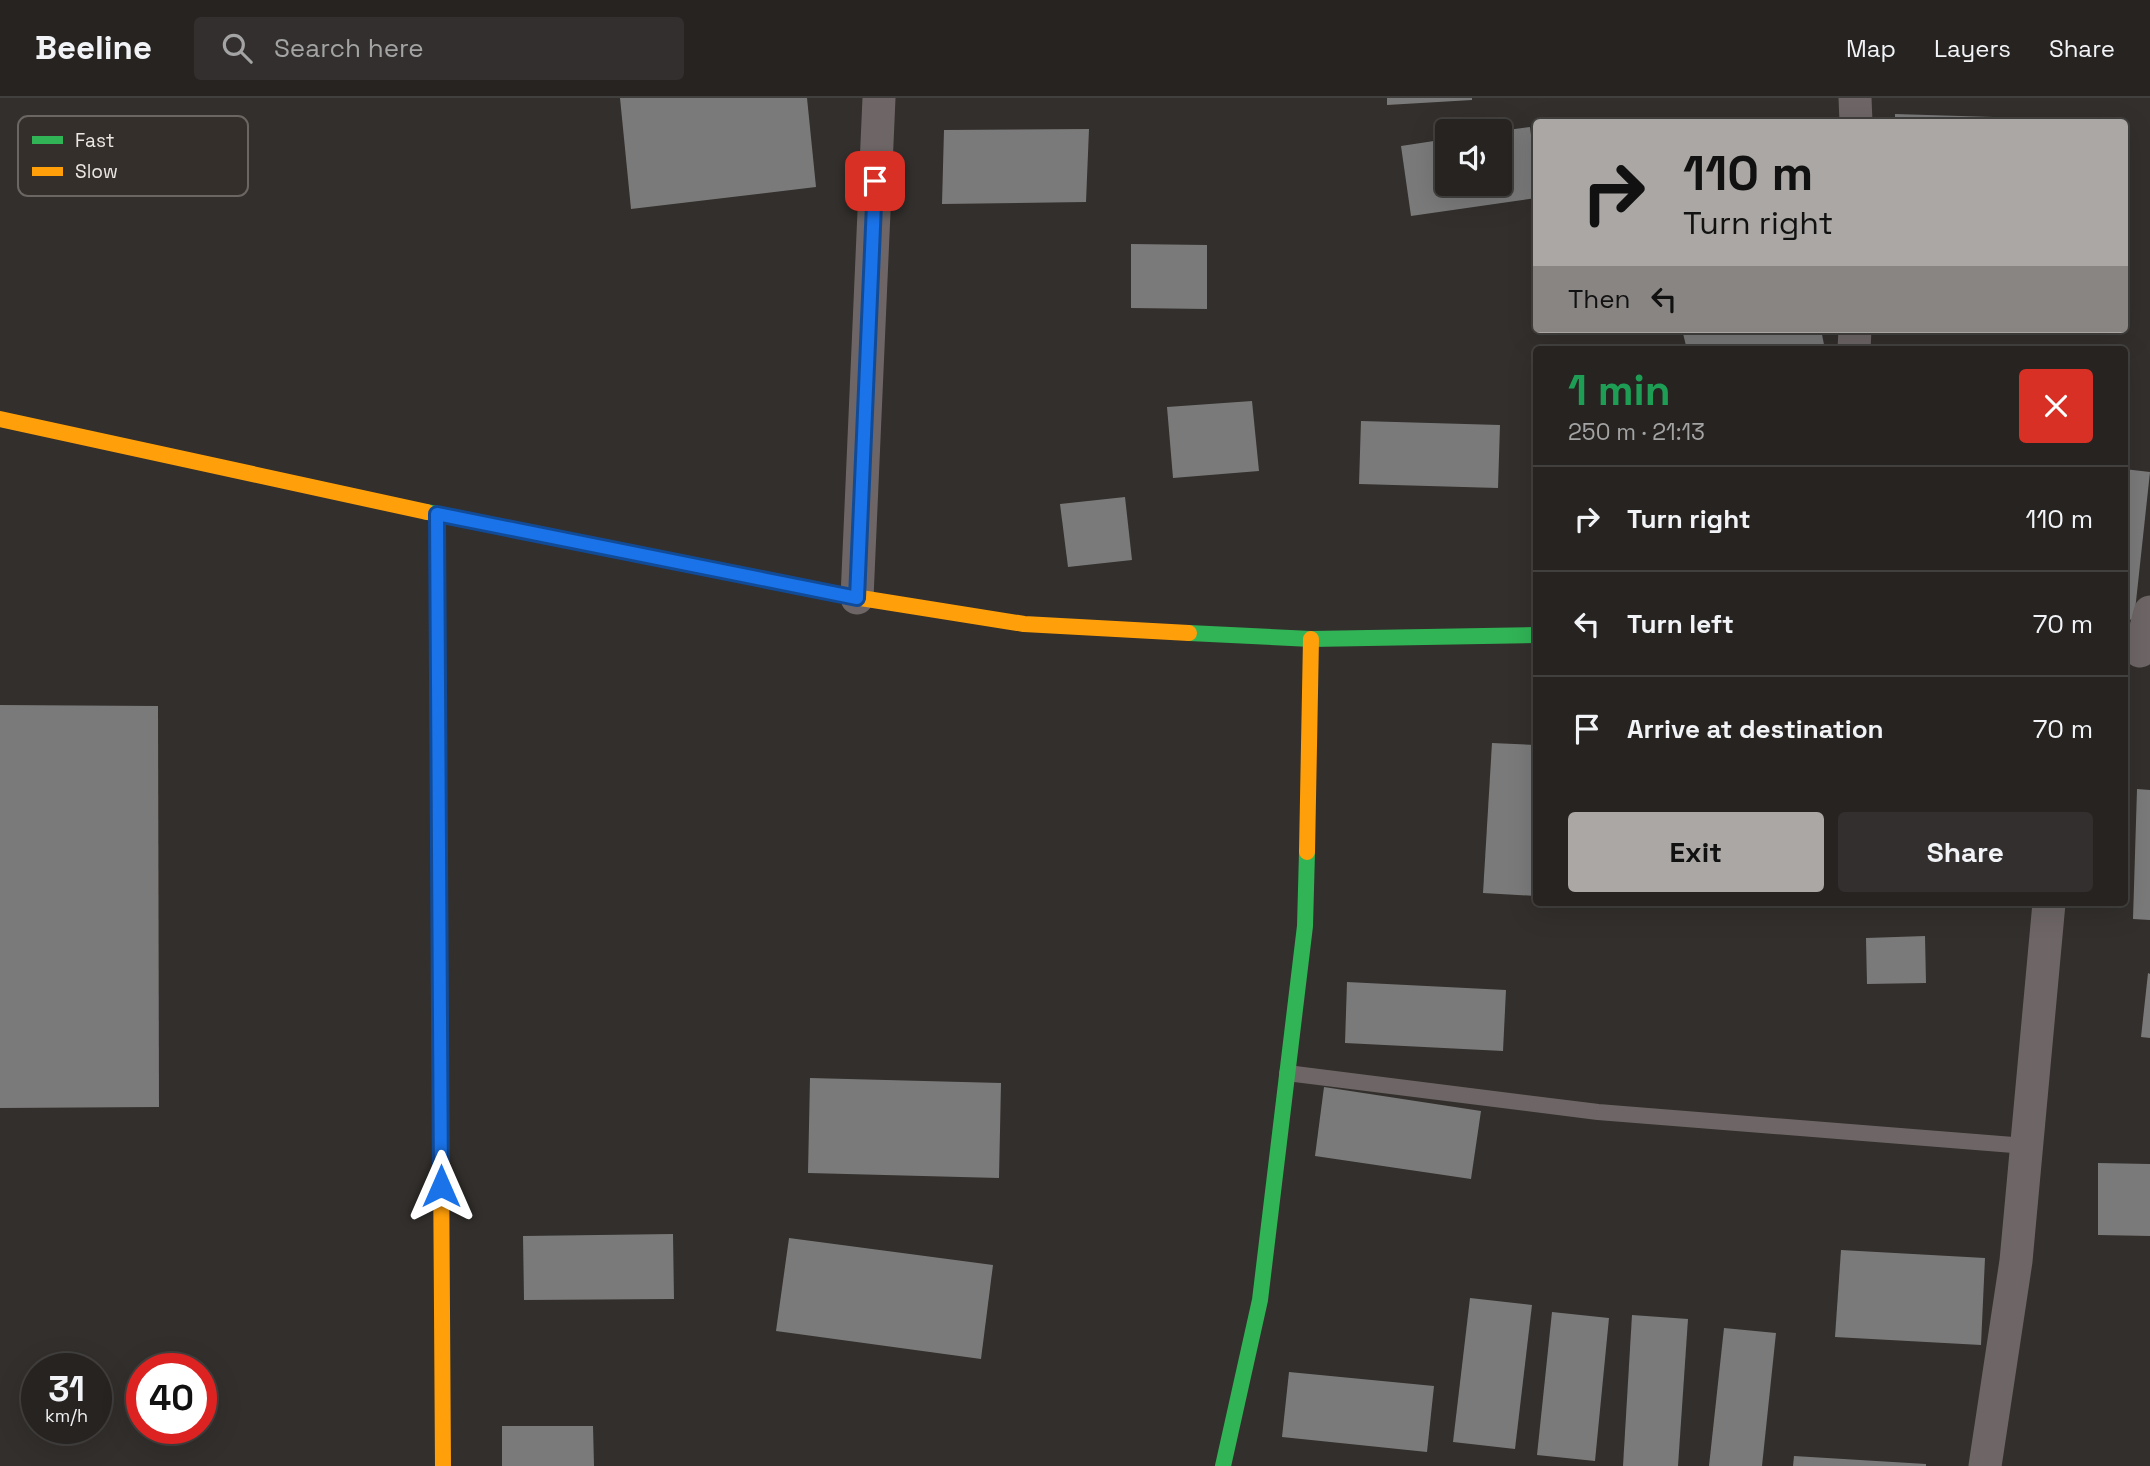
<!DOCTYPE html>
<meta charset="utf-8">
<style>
:root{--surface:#262321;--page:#322f2e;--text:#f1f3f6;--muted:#a4a4a5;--line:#42403f;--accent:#aaa7a4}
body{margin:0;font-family:"Space Grotesk",sans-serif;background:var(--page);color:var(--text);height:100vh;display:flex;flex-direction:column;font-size:26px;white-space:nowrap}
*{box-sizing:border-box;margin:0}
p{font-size:23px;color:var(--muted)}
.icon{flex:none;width:38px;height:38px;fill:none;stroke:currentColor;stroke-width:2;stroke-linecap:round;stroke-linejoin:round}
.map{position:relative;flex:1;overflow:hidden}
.panel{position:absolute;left:1533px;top:248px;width:595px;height:560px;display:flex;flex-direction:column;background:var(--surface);border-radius:7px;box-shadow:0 7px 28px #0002,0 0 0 2px var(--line)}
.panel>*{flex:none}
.hud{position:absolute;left:1533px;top:21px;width:595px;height:214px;border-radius:7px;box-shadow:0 7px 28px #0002,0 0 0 2px var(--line);background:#aaa7a4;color:#111;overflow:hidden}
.buttons{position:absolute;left:1435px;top:21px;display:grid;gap:14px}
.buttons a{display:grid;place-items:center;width:77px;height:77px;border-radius:7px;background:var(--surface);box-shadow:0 7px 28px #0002,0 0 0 2px var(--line);font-size:35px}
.speed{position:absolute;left:21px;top:1255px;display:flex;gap:14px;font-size:35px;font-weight:700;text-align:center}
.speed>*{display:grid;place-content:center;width:91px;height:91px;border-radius:50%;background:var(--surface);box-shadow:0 7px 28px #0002,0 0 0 2px var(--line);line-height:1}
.speed small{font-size:18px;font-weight:400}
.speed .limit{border:10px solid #d22;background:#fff;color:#111}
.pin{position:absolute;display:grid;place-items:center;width:60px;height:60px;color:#fff;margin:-30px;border-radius:14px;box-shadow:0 4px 10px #0006}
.me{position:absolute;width:77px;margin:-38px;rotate:0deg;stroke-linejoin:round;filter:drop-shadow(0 0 5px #0008)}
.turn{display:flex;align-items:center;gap:24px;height:147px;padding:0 35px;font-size:32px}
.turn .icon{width:91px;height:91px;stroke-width:2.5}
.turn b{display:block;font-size:49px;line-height:60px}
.then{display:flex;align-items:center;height:66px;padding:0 35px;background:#0003;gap:14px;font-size:26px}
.round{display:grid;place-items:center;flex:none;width:74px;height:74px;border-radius:7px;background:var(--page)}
.overview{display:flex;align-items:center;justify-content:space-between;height:119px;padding:0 35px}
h1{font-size:42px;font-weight:800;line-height:52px;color:#1e9e55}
.action{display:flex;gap:14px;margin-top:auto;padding:14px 35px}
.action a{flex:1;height:80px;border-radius:7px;background:var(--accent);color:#111;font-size:28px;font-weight:800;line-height:80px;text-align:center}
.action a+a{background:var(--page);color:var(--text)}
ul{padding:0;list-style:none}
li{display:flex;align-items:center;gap:21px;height:105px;padding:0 35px;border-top:2px solid var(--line)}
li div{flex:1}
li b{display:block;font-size:26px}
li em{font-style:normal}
header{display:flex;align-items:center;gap:42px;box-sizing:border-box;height:98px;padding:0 35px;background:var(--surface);border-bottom:2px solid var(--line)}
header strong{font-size:33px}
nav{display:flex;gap:38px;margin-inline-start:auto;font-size:24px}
.search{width:490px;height:63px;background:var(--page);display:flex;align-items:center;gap:18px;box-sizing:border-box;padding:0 24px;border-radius:7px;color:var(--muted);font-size:26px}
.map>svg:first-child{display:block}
.building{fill:#7b7a7a}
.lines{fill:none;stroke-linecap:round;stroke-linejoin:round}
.lane{stroke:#6e6666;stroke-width:16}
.street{stroke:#6e6666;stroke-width:33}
.fast{stroke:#30b455;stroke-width:16}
.slow{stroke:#ff9f0a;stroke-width:16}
.route-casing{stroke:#114b97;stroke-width:18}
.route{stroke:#1a73e8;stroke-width:12}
.key{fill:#342f2a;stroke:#6b6662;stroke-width:2}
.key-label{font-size:19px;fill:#ebe7e4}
</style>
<header>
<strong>Beeline</strong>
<div class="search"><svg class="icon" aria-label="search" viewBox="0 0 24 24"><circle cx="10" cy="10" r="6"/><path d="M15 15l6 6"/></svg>Search here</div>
<nav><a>Map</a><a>Layers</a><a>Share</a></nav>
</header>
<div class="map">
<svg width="2150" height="1368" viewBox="0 0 2150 1368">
<rect width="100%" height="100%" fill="#322f2c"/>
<g class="building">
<polygon points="620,0 807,0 816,89 631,111"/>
<polygon points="1387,0 1472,0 1472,2 1387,7"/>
<polygon points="1895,16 2061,21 2060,24 1895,24"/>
<polygon points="1530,29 1536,76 1536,100 1411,118 1401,48 1447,41 1447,86 1500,86 1500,33"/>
<polygon points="1089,31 1086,104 942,106 944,32"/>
<polygon points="1131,146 1207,147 1207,211 1131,210"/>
<polygon points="1682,231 1821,231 1825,252 1687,252"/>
<polygon points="1252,303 1259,373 1173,380 1167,309"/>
<polygon points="1361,323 1500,327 1498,390 1359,386"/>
<polygon points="2124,371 2150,374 2134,522 2124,521"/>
<polygon points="1125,399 1132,462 1068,469 1060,406"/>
<polygon points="0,607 158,608 159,1009 0,1010"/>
<polygon points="1492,645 1536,647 1536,798 1483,795"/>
<polygon points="2137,691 2150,692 2150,822 2133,821"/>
<polygon points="1925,838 1926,885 1867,886 1866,840"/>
<polygon points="2148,875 2150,876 2150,940 2141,939"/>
<polygon points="1347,884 1506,892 1503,953 1345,945"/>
<polygon points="810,980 1001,985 999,1080 808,1075"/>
<polygon points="1324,989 1481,1013 1471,1081 1315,1058"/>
<polygon points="2098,1065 2150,1066 2150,1138 2098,1137"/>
<polygon points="673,1136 674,1201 524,1202 523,1138"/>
<polygon points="789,1140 993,1167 981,1261 776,1233"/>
<polygon points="1841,1152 1985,1160 1981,1247 1835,1239"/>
<polygon points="1470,1200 1532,1207 1515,1351 1453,1344"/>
<polygon points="1552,1214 1609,1220 1595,1363 1537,1357"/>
<polygon points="1632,1217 1688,1221 1678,1368 1623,1368"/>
<polygon points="1724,1230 1776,1235 1762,1368 1709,1368"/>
<polygon points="1289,1274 1434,1288 1427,1354 1282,1339"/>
<polygon points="502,1328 593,1328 594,1368 502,1368"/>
<polygon points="1794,1358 1926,1366 1926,1368 1793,1368"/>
</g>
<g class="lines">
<polyline class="lane" points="1287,975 1598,1014 2026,1048"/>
<g class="street">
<polyline points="1855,0 1856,24"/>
<polyline points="1854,252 1855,231"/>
<polyline points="857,500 879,0"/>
<polyline points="2140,553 2150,514"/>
<polyline points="1985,1368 2016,1163 2049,805"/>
</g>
<g class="fast">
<polyline points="427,414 842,497"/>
<polyline points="437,416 440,902"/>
<polyline points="1189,535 1311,541 1536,537"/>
<polyline points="1223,1368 1260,1202 1305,828 1307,754"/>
</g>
<g class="slow">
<polyline points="0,321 427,414"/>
<polyline points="842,497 1024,526 1189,535"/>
<polyline points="1307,754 1311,541"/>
<polyline points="440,902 443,1368"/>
</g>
</g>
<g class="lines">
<defs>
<polyline id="route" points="441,1088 437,416 857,500 875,83"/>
</defs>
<use href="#route" class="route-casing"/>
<use href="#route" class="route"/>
</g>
<rect x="18" y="18" width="230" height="80" rx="10" class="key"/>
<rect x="32" y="38" width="31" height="8" fill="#30b455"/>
<rect x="32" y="69" width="31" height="9" fill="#ff9f0a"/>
<g class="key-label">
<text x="75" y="49">Fast</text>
<text x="75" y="80">Slow</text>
</g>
</svg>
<div class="buttons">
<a><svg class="icon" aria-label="sound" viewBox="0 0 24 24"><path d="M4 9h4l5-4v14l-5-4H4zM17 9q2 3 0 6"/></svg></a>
</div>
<div class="speed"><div>31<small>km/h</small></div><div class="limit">40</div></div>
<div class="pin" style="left:875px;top:83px;background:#d93025"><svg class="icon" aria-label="arrive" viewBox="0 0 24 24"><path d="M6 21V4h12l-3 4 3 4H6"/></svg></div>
<svg class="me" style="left:441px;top:1088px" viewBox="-20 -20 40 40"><path d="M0-17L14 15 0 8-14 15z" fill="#1a73e8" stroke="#fff" stroke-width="4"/></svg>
<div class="hud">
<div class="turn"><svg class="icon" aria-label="right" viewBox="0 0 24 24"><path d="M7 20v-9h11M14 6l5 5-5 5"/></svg><div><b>110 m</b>Turn right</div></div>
<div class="then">Then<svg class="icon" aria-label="left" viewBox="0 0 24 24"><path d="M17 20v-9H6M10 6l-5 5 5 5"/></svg></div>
</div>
<section class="panel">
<div class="overview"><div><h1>1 min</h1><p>250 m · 21:13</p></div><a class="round" style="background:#d93025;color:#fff"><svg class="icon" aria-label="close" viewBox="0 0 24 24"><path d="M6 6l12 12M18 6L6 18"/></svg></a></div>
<ul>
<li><svg class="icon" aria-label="right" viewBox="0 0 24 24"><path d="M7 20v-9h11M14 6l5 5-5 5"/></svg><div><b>Turn right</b></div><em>110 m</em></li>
<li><svg class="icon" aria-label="left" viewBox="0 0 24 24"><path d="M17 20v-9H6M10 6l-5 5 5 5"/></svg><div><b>Turn left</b></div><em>70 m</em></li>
<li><svg class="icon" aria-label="arrive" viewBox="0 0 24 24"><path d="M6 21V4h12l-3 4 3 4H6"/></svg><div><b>Arrive at destination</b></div><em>70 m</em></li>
</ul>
<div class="action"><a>Exit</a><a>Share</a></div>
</section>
</div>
